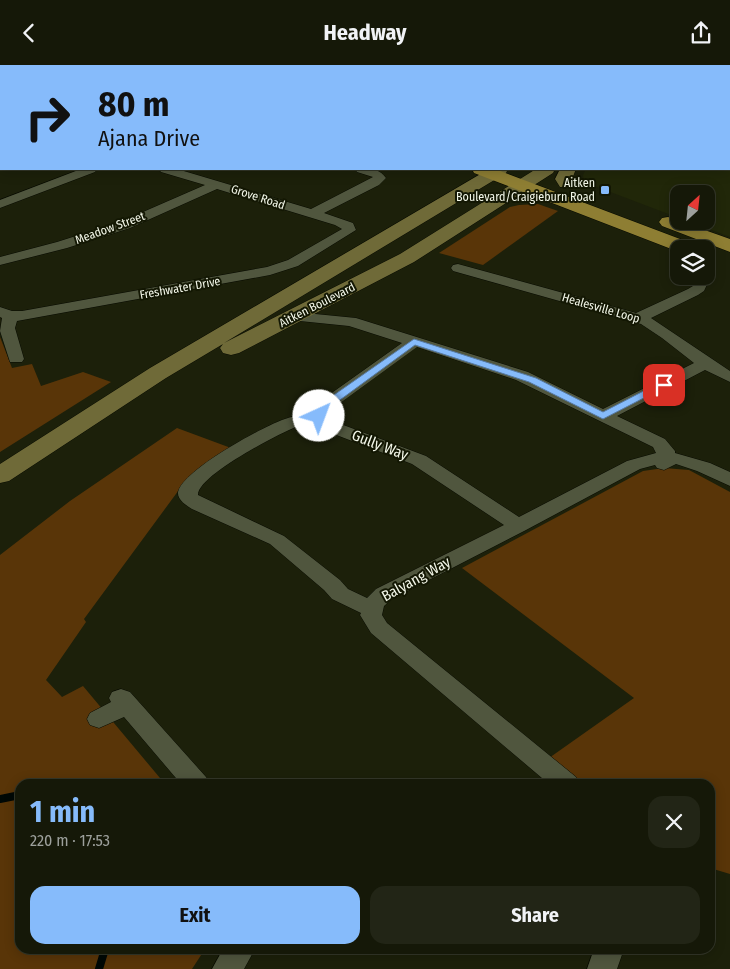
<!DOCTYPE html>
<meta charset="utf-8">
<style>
:root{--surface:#151808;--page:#222516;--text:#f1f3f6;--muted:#9da09c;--line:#343729;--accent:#86bbfb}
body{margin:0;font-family:"Fira Sans Condensed",sans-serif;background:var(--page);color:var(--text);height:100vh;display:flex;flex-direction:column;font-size:19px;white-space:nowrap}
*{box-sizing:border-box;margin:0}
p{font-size:16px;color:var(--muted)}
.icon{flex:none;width:28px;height:28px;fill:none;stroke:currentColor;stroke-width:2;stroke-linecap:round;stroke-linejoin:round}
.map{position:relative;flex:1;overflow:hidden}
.panel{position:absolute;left:15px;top:714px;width:700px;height:175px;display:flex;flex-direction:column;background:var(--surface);border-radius:15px;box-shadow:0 2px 12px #0003,0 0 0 1px var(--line)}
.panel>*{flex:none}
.hud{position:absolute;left:0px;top:0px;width:730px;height:105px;box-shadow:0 2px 12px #0003,0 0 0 1px var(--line);background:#86bbfb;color:#111;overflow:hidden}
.needle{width:32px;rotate:27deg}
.controls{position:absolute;left:670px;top:120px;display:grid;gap:10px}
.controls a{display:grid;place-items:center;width:45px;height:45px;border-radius:10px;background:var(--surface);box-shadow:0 2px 12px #0003,0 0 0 1px var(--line);font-size:25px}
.pin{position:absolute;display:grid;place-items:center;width:42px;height:42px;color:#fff;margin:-21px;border-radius:10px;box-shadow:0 2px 8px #0006}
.me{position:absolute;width:55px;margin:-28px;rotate:43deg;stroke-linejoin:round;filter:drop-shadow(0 0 4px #0008)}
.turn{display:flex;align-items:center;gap:18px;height:105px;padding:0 15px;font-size:22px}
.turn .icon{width:65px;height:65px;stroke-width:2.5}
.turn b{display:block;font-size:35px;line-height:42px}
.round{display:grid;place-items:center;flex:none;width:52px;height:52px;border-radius:15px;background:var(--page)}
.headline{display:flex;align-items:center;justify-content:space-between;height:85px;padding:0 15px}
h1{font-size:30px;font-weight:700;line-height:38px;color:var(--accent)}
.button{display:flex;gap:10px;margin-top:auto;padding:10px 15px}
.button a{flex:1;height:58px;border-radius:15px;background:var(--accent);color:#111;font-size:20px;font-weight:700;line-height:58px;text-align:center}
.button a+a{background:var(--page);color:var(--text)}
header{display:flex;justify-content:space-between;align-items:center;height:65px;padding:0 15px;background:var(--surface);font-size:22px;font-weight:700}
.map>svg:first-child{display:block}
.built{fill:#212709}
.green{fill:#593508}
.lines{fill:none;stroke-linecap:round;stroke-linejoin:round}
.stream{stroke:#000805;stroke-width:8}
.minor-casing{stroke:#070a00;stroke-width:1}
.secondary-casing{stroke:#070a00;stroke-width:1}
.primary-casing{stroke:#070a00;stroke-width:1}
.minor{fill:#50563e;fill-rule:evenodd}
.secondary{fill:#6f6a38;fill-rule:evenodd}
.primary{fill:#8e7e33;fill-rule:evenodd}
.route{fill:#86bbfb;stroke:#577aa3}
.poi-dot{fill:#86bbfb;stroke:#131703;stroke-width:2}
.labels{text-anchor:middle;stroke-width:4;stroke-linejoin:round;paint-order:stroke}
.far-poi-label{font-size:12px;fill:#f3f7e9;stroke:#131703;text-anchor:end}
.far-street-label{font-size:12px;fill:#f3f7e9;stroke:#131703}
.street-label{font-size:15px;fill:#f3f7e9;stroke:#131703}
</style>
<header><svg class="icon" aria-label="back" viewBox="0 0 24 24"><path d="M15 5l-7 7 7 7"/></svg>Headway<svg class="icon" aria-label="share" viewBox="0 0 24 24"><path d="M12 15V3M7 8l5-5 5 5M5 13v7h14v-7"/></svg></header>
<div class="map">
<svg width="730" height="904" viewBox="0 0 730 904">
<rect width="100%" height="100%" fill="#1c200a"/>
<g class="built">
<polygon points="293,0 656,0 655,1"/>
<polygon points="730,2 730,172 689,156 706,156 706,129 679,129 679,153 584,117 583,110 586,104 729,104"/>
</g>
<g class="green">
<polygon points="538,139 558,146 483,200 439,188 510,142 519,140"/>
<polygon points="0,272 12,303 32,299 41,321 83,307 111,317 0,387"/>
<polygon points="177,363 231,383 184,418 84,554 86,557 46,615 62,632 83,621 165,719 20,719 20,884 205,884 192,904 0,904 0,490 70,436"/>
<polygon points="664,403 689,405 730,427 730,809 710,803 710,719 583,719 549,693 634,633 462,503 643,406"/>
</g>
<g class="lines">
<g class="stream">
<polyline points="0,734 20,730"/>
<polyline points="99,904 105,884"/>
</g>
<defs>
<g id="minor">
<polygon points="30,0 44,0 45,1 31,1"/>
<polygon points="294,0 308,0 309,1 295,1"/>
<rect x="0" y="37" width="1" height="6"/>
<polygon points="81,104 97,104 95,107 0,143 0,135"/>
<path d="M 159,104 L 177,104 L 311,144 L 373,112 L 357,107 L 355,104 C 368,104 378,102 386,113 L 379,120 L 324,148 L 353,158 L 356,165 L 298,201 L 270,210 L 17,256 L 15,263 L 24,294 L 22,297 L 10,297 L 0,266 L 2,253 L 0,252 L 0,242 L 12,246 L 22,246 L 267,202 L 288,195 L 342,164 L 335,160 L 217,124 L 130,163 L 67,183 L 0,200 L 0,192 L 57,177 L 120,157 L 205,120 L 161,107 Z"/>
<path d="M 458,199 L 636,248 L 688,224 L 693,221 L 697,211 L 706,211 L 706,209 L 710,213 L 704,226 L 698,230 L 651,253 L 730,306 L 730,317 L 705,305 L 617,351 L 665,374 L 675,386 L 675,388 L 710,398 L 730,407 L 730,421 L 697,406 L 676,399 L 664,405 L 657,403 L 655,400 L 640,404 L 526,465 L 392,534 L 384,541 L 382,550 L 387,558 L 576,712 L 580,719 L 549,719 L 371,568 L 360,550 L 361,548 L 332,534 L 324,525 L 270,479 L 192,444 C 187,441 177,435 178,427 C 183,405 261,363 282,355 C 292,351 302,350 312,347 L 319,337 L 402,278 L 349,261 L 290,255 L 287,252 L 290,249 L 295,247 L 356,253 L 528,307 L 603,344 L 694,298 L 662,273 L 641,259 L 453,206 L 451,203 L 453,200 ZM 417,282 L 516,315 L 653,382 L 656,388 L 627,396 L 519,452 L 426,391 L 338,358 L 328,351 L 332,344 ZM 315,357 L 326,366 L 412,399 L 504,460 L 376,524 L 367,533 L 348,524 L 340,515 L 284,471 L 198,430 C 197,411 278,369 296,362 C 302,360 309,359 315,357 Z"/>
<polygon points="121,624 130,627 206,712 210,719 181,719 124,652 99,663 90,660 87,654 90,648 111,637 109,633 112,627"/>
<polygon points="223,884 255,884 244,904 212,904"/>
<polygon points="594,884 624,884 617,904 587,904"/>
</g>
<g id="secondary">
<polygon points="489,104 508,104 506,108 224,278 400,189 536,104 555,104 553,108 414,197 239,288 231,290 223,288 220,283 223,279 166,313 9,416 0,418 0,399 150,303"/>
<polygon points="560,104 576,104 572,114 575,118 572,122 560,122 555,114"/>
</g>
<g id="primary">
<polygon points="108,0 126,0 127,1 109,1"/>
<polygon points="157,0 175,0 176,1 158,1"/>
<polygon points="472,104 495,104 696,180 698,184 679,184 679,187 474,108"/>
<polygon points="668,152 730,174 730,187 662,161 659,157 662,153"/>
</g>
</defs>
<use href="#minor" class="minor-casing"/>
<use href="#secondary" class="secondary-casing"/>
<use href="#primary" class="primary-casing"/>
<use href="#minor" class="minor"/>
<use href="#secondary" class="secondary"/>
<use href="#primary" class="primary"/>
</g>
<polygon class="route" points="414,274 536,313 603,347 661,317 668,317 669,320 603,354 529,317 415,280 329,343 322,354 315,354 314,351 321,339"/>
<rect class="poi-dot" x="600" y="120" width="10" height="10" rx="2.5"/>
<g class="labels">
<g class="far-poi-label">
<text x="595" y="122">Aitken<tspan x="595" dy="14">Boulevard/Craigieburn Road</tspan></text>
</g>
<g class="far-street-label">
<text transform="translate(258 132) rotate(18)" y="4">Grove Road</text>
<text transform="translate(110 163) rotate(-20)" y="4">Meadow Street</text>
<text transform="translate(180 223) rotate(-10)" y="4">Freshwater Drive</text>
<text transform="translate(317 240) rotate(-27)" y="4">Aitken Boulevard</text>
<text transform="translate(601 243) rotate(16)" y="4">Healesville Loop</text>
</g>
<g class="street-label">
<text transform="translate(380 380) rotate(21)" y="5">Gully Way</text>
<text transform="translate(416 514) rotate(-29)" y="5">Balyang Way</text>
</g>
</g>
</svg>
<div class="controls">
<a><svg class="needle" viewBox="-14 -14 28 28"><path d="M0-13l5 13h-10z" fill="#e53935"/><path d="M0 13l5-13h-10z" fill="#9da09c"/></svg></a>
<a><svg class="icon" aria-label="layers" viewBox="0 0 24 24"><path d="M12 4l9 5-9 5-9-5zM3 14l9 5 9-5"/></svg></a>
</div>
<div class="pin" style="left:664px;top:320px;background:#d93025"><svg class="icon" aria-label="arrive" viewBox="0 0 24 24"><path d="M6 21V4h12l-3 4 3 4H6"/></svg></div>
<svg class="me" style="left:319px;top:351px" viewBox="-20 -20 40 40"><circle r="19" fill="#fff"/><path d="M0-13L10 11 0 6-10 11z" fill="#86bbfb"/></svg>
<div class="hud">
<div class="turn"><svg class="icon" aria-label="right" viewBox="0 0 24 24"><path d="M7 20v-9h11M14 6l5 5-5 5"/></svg><div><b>80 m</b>Ajana Drive</div></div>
</div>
<section class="panel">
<div class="headline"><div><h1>1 min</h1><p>220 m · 17:53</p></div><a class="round"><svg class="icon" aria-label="close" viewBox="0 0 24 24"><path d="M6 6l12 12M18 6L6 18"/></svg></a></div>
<div class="button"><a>Exit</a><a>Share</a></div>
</section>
</div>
